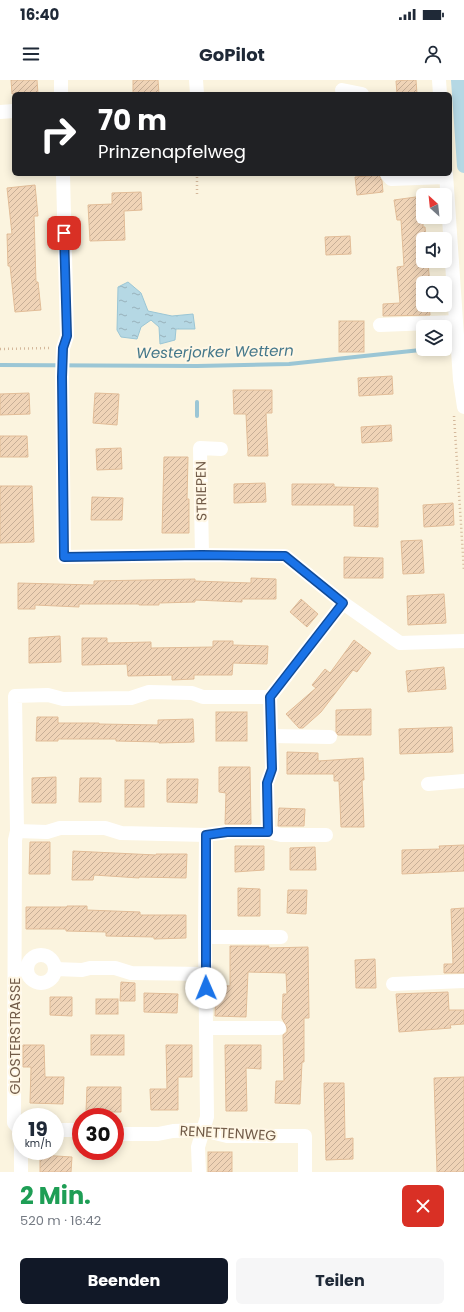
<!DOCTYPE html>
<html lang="de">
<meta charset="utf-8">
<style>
:root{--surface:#fff;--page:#f6f6f7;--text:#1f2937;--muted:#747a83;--accent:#111827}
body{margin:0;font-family:Poppins,sans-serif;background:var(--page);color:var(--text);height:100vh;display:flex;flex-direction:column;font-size:15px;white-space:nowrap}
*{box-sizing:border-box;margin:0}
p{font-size:13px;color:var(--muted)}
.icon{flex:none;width:22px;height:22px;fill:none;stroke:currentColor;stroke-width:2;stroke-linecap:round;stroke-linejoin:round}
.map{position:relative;height:1092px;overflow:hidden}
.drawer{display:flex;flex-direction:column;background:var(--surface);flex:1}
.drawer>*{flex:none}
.hud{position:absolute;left:12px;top:12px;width:440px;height:84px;border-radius:6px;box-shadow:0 2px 10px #0003;background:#202124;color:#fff;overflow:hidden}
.needle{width:26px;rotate:333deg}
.buttons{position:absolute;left:416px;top:108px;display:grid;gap:8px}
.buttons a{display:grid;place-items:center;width:36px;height:36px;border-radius:6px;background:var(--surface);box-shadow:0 2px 10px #0003;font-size:20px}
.speed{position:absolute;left:12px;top:1028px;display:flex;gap:8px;font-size:20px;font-weight:700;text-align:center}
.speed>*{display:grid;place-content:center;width:52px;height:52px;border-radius:50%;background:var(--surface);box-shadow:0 2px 10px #0003;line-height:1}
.speed small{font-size:10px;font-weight:400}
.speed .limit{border:6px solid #d22;background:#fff;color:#111}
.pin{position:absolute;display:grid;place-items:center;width:34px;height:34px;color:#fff;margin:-17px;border-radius:8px;box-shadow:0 2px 6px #0006}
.me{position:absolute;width:44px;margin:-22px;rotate:359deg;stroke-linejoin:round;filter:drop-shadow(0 0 3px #0008)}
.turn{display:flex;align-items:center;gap:14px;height:84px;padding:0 20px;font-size:18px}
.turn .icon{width:52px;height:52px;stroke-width:2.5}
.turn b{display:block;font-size:28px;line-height:34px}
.round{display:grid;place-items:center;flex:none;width:42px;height:42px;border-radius:6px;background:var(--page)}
.headline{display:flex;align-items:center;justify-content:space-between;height:68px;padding:0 20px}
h1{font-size:24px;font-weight:700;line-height:30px;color:#1e9e55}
.action{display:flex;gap:8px;margin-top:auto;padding:8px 20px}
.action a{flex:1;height:46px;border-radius:6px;background:var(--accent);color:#fff;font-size:16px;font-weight:700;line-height:46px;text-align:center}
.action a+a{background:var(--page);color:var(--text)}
.status{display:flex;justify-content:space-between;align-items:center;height:28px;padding:0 20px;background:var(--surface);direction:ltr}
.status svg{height:11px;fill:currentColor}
header{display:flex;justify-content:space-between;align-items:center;height:52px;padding:0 20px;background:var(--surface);font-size:18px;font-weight:700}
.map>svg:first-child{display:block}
.water{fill:url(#water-ripples);stroke:#9bc6d5}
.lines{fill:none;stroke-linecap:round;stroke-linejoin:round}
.stream{stroke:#9bc6d5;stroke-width:4}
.canal{stroke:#b5d8e4;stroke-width:14}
.building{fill:url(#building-hatch);stroke:#e2bd98}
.path{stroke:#d4b89b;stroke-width:2.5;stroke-dasharray:1 3;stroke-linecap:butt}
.minor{stroke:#fff;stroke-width:14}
.route-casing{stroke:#114b97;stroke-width:10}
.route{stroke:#1a73e8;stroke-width:7}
.labels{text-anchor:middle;stroke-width:4;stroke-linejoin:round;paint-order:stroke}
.street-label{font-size:14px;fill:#715b48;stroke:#fff7e5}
.water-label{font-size:15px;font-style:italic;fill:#45788b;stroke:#fff7e5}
</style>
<div class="status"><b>16:40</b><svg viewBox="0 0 49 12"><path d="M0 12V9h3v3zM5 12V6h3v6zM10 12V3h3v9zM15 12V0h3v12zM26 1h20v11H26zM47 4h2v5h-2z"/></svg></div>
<header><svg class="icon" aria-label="menu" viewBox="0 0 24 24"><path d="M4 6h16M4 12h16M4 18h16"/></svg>GoPilot<svg class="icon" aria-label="person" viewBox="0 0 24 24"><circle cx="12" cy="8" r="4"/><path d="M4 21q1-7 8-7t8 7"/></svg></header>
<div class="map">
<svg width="464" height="1092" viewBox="0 0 464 1092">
<defs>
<pattern id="water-ripples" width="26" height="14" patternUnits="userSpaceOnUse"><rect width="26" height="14" fill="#b5d8e4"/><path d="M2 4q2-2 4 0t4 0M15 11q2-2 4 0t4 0" fill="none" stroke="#98b2bb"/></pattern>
<pattern id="building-hatch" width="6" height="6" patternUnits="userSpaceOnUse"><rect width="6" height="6" fill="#f0d4b7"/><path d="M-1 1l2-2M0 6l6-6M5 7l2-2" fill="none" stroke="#c7af97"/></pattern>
</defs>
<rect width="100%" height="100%" fill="#fbf4df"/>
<polygon class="water" points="128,202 141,213 148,231 172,236 193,234 195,249 176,249 175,260 160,264 159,247 151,240 141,247 137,259 121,257 117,250 118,207"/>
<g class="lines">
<g class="stream">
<polyline points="445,267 455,266"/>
<polyline points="0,285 197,286 289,284 430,269"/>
<polyline points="197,322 197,336"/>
</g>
<polyline class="canal" points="458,0 464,86"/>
</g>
<g class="building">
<polygon points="11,0 37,0 38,14 12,14"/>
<polygon points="133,0 158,0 159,14 133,14"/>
<polygon points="408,0 416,0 417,14 397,14 396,1"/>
<polygon points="379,95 382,101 383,112 357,115 355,97"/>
<polygon points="35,105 38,136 34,136 36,202 38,202 41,230 15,232 10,186 8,186 7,154 12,154 7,108"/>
<polygon points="141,112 142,130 124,131 125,160 90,161 88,125 112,124 112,113"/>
<polygon points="423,116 423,147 425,147 426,159 423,159 423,185 428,184 430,203 423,203 423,225 429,225 430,235 383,236 383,224 400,223 397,187 404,186 401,140 397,140 394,120"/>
<polygon points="350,156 351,174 326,175 325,157"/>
<rect x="339" y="241" width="25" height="31"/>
<polygon points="392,296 393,314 359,316 358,298"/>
<polygon points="233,310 272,310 272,333 266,333 268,376 248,376 246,334 234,334"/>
<polygon points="29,313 30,334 0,335 0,314"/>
<polygon points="95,313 119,314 117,345 93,343"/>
<polygon points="391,345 392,361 362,363 361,347"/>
<polygon points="0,356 27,356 28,377 0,377"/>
<polygon points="121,368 122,389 97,390 96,369"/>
<polygon points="164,377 188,377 187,419 189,419 189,453 162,453"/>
<polygon points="265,403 266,422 234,423 234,404"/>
<polygon points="292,404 334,404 334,407 378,408 378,447 354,446 354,425 292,425"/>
<polygon points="0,406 32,406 34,462 0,463"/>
<polygon points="92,417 123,418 122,440 91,440"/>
<polygon points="453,423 454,445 424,447 423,425"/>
<polygon points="422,460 424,493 403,494 401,461"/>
<polygon points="344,477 383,478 383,498 344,498"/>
<polygon points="251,498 276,499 276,519 242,519 242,522 195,520 195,522 159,523 159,525 139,525 139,524 79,524 79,527 35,525 35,529 18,529 18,503 94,505 94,501 195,499 195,501 251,503"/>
<polygon points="444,514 446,543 408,545 407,516"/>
<polygon points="301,519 318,534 307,547 290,532"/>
<polygon points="60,556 61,582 29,583 29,558"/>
<polygon points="82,558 107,558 107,563 151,562 151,568 213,567 213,561 233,561 233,565 268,566 267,584 233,583 232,595 194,595 194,599 172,600 172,595 128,596 127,584 82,585"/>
<polygon points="354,560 371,573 357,592 353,590 321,632 303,648 299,648 286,634 316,608 312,605 325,589 330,593"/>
<polygon points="444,587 446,609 408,612 406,591"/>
<polygon points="371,629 371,655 338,655 336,652 336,630"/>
<rect x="216" y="632" width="31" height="29"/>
<polygon points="37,637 58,637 58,643 99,643 99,644 158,645 158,640 193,639 194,662 159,663 159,662 116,661 116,659 58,659 58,661 36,661"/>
<polygon points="452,647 453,672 400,674 399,649"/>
<polygon points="287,672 318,673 318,681 363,678 364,700 362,700 364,747 341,747 339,701 334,701 334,694 287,694"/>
<polygon points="219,687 250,687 251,744 225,744 226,713 219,712"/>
<polygon points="56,697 56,723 32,723 32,698"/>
<polygon points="80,698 101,698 101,722 79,722"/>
<polygon points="167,699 198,699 197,723 167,722"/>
<rect x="125" y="700" width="19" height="27"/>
<polygon points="279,728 305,729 304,746 278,746"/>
<polygon points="30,762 50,762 50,794 29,794"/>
<polygon points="464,765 464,791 402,794 402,770 440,769 439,766"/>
<polygon points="235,766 264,766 264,790 235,792"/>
<polygon points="315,767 316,790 290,790 290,768"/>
<polygon points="73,771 156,775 156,774 187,774 186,798 139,797 139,798 94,795 93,800 72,800"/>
<polygon points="238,808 260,809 260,836 238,836"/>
<polygon points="288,810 307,810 306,834 287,833"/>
<polygon points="67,826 87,826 87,830 140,832 140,835 186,835 186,858 154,859 154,857 106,856 106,852 66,851 66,849 26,849 26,827 67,827"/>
<polygon points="464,828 464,893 444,893 444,884 453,884 451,829"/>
<polygon points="230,866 269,866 268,868 308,867 309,938 304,938 304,982 302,982 300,1024 275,1023 276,1001 284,1001 283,955 287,952 287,948 282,938 283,914 287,914 286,893 248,892 246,937 215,936 216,905 230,906"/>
<polygon points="375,879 376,908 356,908 355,880"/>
<polygon points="121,902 135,903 135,921 120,921"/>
<polygon points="448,912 449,930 464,930 464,944 450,945 451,948 399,952 396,914"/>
<polygon points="144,913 178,914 177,933 144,932"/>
<polygon points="50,917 72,917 72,936 50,935"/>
<rect x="96" y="919" width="22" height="15"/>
<rect x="91" y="955" width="33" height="20"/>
<polygon points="23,965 44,965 45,997 64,997 63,1024 30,1023 31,987 23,987"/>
<polygon points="166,965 192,965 192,997 178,997 178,1030 151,1030 150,1009 167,1009"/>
<polygon points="225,965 261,965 261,989 246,988 247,1031 226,1031"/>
<polygon points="464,997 464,1092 437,1092 434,998"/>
<polygon points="324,1003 344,1003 345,1059 353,1058 353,1079 326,1080"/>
<polygon points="87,1007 121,1007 121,1032 86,1032"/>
<rect x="208" y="1072" width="24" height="20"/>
<polygon points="40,1075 72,1077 71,1092 40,1092"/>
</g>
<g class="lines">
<g class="path">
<polyline points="197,114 197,94"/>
<polyline points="0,269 49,268"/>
<polyline points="454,336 464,491"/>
</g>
<g class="minor">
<polyline points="196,0 197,14"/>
<polyline points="439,0 440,14"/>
<polyline points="342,10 362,14"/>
<polyline points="61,14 61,0"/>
<polyline points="0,32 14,31"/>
<polyline points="63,94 67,256 63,268 62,297 64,477 202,475 285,476 343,523 400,563 464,561"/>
<polyline points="387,94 391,99 446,97"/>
<polyline points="446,94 460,300 464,327"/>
<polyline points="380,245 456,242"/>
<polyline points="202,475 200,368 221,369"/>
<polyline points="270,617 203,617 192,613 149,612 131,618 63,619 48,615 15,616 17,751 47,752 60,748 105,748 121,753 206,755 227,752 268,752 267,703 272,689 270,617 343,523"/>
<polyline points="271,656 330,657"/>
<polyline points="428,704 464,701"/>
<polyline points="17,751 15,760 14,1043 21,1051 21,1092"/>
<polyline points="268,752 281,755 326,755"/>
<polyline points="205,857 281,857"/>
<circle cx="41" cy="889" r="14"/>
<polyline points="55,889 82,890 90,888 115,888 131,893 205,894"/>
<polyline points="393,904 464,901"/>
<polyline points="206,948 279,948"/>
<polyline points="55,1050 81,1050"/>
<polyline points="115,1054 158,1054 173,1051 203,1050 227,1056 305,1056 305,1092"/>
<polyline points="199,1092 198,1067 207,1037 205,857 206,755"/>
</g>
</g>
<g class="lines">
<defs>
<polyline id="route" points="64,153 67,256 63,268 62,297 64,477 202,475 285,476 343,523 270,617 272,689 267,703 268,752 227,752 206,755 206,908"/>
</defs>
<use href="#route" class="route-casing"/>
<use href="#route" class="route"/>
</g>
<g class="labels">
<g class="street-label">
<text transform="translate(201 411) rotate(-91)" y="5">STRIEPEN</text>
<text transform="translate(15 956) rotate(-90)" y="5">GLOSTERSTRASSE</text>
<text transform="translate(228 1053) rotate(3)" y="5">RENETTENWEG</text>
</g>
<g class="water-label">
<text transform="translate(215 272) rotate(-1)" y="5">Westerjorker Wettern</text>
</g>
</g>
</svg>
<div class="buttons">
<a><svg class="needle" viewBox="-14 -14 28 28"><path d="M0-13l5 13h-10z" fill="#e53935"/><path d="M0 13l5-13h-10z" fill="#747a83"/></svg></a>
<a><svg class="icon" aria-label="sound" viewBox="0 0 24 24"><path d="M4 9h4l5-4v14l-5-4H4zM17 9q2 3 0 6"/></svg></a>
<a><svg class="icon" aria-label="search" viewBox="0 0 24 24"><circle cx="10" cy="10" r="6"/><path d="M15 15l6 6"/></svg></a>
<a><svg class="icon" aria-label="layers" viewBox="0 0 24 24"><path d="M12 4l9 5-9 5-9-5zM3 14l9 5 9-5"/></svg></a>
</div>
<div class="speed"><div>19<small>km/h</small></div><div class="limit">30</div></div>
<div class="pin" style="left:64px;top:153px;background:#d93025"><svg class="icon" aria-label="arrive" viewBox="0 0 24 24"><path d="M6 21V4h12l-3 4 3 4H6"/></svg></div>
<svg class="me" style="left:206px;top:908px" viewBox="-20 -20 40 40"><circle r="19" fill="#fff"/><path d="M0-13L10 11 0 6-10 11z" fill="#1a73e8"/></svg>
<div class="hud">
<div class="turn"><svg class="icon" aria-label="right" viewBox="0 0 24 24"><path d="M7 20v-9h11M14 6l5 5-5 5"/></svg><div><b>70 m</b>Prinzenapfelweg</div></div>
</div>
</div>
<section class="drawer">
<div class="headline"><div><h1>2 Min.</h1><p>520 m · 16:42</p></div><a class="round" style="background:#d93025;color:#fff"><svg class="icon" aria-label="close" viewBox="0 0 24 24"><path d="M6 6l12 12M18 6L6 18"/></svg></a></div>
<div class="action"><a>Beenden</a><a>Teilen</a></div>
</section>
